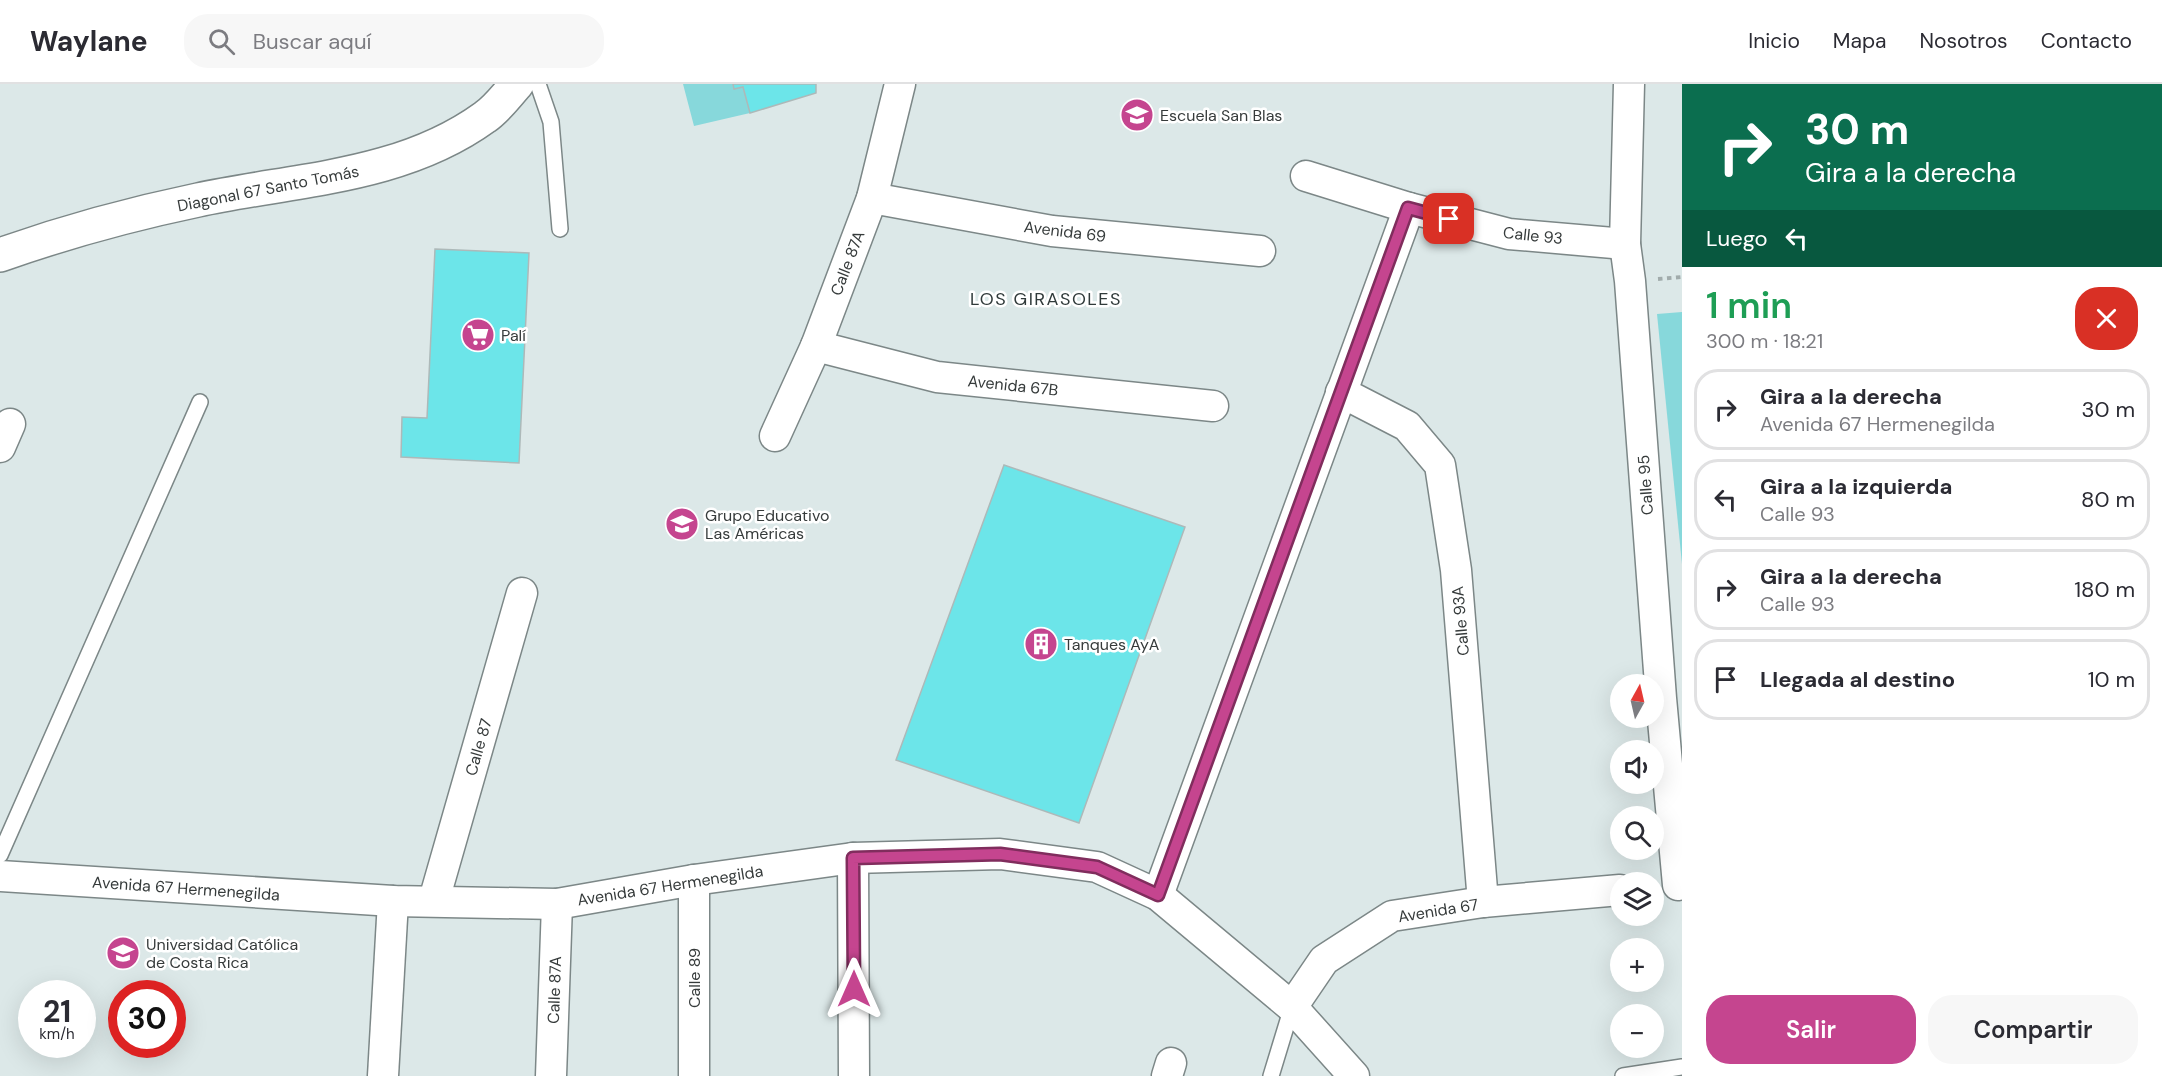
<!DOCTYPE html>
<html lang="es">
<meta charset="utf-8">
<style>
:root{--surface:#fff;--page:#f7f7f7;--text:#2b2b33;--muted:#7c7c81;--line:#e1e1e2;--accent:#c5458f}
body{margin:0;font-family:"DM Sans",sans-serif;background:var(--page);color:var(--text);height:100vh;display:flex;flex-direction:column;font-size:22px;white-space:nowrap}
*{box-sizing:border-box;margin:0}
p{font-size:20px;color:var(--muted)}
.icon{flex:none;width:33px;height:33px;fill:none;stroke:currentColor;stroke-width:2;stroke-linecap:round;stroke-linejoin:round}
.map{position:relative;flex:1;overflow:hidden}
.sheet{display:flex;flex-direction:column;background:var(--surface);width:480px}
.sheet>*{flex:none}
.hud{background:#0b6e4f;color:#fff;overflow:hidden}
.needle{width:39px;rotate:8deg}
.tools{position:absolute;left:1610px;top:590px;display:grid;gap:12px}
.tools a{display:grid;place-items:center;width:54px;height:54px;border-radius:50%;background:var(--surface);box-shadow:0 6px 24px #0002;font-size:30px}
.speed{position:absolute;left:18px;top:896px;display:flex;gap:12px;font-size:30px;font-weight:700;text-align:center}
.speed>*{display:grid;place-content:center;width:78px;height:78px;border-radius:50%;background:var(--surface);box-shadow:0 6px 24px #0002;line-height:1}
.speed small{font-size:15px;font-weight:400}
.speed .limit{border:9px solid #d22;background:#fff;color:#111}
.pin{position:absolute;display:grid;place-items:center;width:51px;height:51px;color:#fff;margin:-26px;border-radius:12px;box-shadow:0 3px 9px #0006}
.me{position:absolute;width:66px;margin:-33px;rotate:0deg;stroke-linejoin:round;filter:drop-shadow(0 0 4px #0008)}
.turn{display:flex;align-items:center;gap:21px;height:126px;padding:0 24px;font-size:27px}
.turn .icon{width:78px;height:78px;stroke-width:2.5}
.turn b{display:block;font-size:42px;line-height:51px}
.then{display:flex;align-items:center;height:57px;padding:0 24px;background:#0003;gap:12px;font-size:22px}
.round{display:grid;place-items:center;flex:none;width:63px;height:63px;border-radius:24px;background:var(--page)}
.summary{display:flex;align-items:center;justify-content:space-between;height:102px;padding:0 24px}
h1{font-size:36px;font-weight:600;line-height:45px;color:#1e9e55}
.button{display:flex;gap:12px;margin-top:auto;padding:12px 24px}
.button a{flex:1;height:69px;border-radius:24px;background:var(--accent);color:#fff;font-size:24px;font-weight:600;line-height:69px;text-align:center}
.button a+a{background:var(--page);color:var(--text)}
ul{padding:0;list-style:none}
li{display:flex;align-items:center;gap:18px;height:81px;margin:0 12px 9px;padding:0 12px;border:3px solid var(--line);border-radius:24px}
li div{flex:1}
li b{display:block;font-size:22px}
li em{font-style:normal}
header{display:flex;align-items:center;gap:36px;box-sizing:border-box;height:84px;padding:0 30px;background:var(--surface);border-bottom:2px solid var(--line)}
header strong{font-size:28px}
nav{display:flex;gap:33px;margin-inline-start:auto;font-size:21px}
.search{width:420px;height:54px;background:var(--page);display:flex;align-items:center;gap:15px;box-sizing:border-box;padding:0 21px;border-radius:24px;color:var(--muted);font-size:22px}
main{display:flex;flex:1;min-height:0}
.map>svg:first-child{display:block}
.green{fill:#87d8db}
.building{fill:#6ce5e9;stroke:#adb9b9;stroke-width:1.5}
.lines{fill:none;stroke-linecap:round;stroke-linejoin:round}
.service-casing{stroke:#7c8787;stroke-width:18}
.minor-casing{stroke:#7c8787;stroke-width:33}
.secondary-casing{stroke:#7c8787;stroke-width:36}
.path{stroke:#a1abab;stroke-width:4;stroke-dasharray:4.5 4.5;stroke-linecap:butt}
.service{stroke:#fff;stroke-width:15}
.minor{stroke:#fff;stroke-width:30}
.secondary{stroke:#fff;stroke-width:33}
.route-casing{stroke:#802d5d;stroke-width:15}
.route{stroke:#c5458f;stroke-width:10}
.labels{text-anchor:middle;stroke-width:5;stroke-linejoin:round;paint-order:stroke}
.poi-label{font-size:16px;fill:#363b3b;stroke:#fff;text-anchor:start}
.street-label{font-size:16px;fill:#363b3b;stroke:#fff}
.neighbourhood-label{font-size:18px;letter-spacing:1.5px;fill:#303a3a;stroke:#fff}
</style>
<header>
<strong>Waylane</strong>
<div class="search"><svg class="icon" aria-label="search" viewBox="0 0 24 24"><circle cx="10" cy="10" r="6"/><path d="M15 15l6 6"/></svg>Buscar aquí</div>
<nav><a>Inicio</a><a>Mapa</a><a>Nosotros</a><a>Contacto</a></nav>
</header>
<main>
<div class="map">
<svg width="1682" height="992" viewBox="0 0 1682 992">
<rect width="100%" height="100%" fill="#dce8e8"/>
<g class="green">
<polygon points="683,0 733,0 735,5 743,3 750,29 694,42"/>
<polygon points="1682,228 1682,480 1657,230"/>
</g>
<g class="building">
<polygon points="733,0 816,0 816,9 750,29 743,3 734,5"/>
<polygon points="435,165 529,169 519,379 401,373 402,333 427,334"/>
<polygon points="1004,381 1185,443 1079,739 896,676"/>
</g>
<g class="lines">
<defs>
<g id="service">
<polyline points="538,0 551,38 560,145"/>
<polyline points="0,771 200,318"/>
<polyline points="1271,992 1292,923"/>
<polyline points="1623,992 1682,983"/>
</g>
<g id="minor">
<polyline points="1629,0 1625,160 1630,197 1661,614 1678,801"/>
<polyline points="1306,92 1409,124 1509,150 1625,160"/>
<polyline points="872,114 1052,147 1260,167"/>
<polyline points="816,262 937,293 1213,322"/>
<polyline points="1341,308 1407,342 1440,381 1456,486 1483,818"/>
<polyline points="775,352 816,262 872,114 900,0"/>
<polyline points="0,363 10,340"/>
<polyline points="853,774 854,992"/>
<polyline points="0,792 393,817 557,820 694,796 853,774 1000,770 1097,783 1158,811 1292,923 1354,992"/>
<polyline points="1158,811 1409,124"/>
<polyline points="434,816 522,509"/>
<polyline points="1292,923 1324,876 1392,832 1483,818 1620,806"/>
<polyline points="383,992 393,817"/>
<polyline points="551,992 557,820"/>
<polyline points="694,992 694,796"/>
<polyline points="1167,992 1171,979"/>
</g>
<path id="secondary" d="M 0,171 C 65,148 131,130 198,116 C 295,95 401,94 485,33 C 497,25 507,11 517,0"/>
</defs>
<use href="#service" class="service-casing"/>
<use href="#minor" class="minor-casing"/>
<use href="#secondary" class="secondary-casing"/>
<polyline class="path" points="1658,195 1682,193"/>
<use href="#service" class="service"/>
<use href="#minor" class="minor"/>
<use href="#secondary" class="secondary"/>
</g>
<g class="lines">
<defs>
<polyline id="route" points="854,905 853,774 1000,770 1097,783 1158,811 1408,124 1449,135"/>
</defs>
<use href="#route" class="route-casing"/>
<use href="#route" class="route"/>
</g>
<defs>
<symbol id="school-disc" viewBox="-11 -11 22 22"><circle r="9.5" fill="#c5458f" stroke="#fff"/><path d="M0-5L7-2L0 1L-7-2ZM-4 1L0 2.5L4 1V4Q0 6-4 4Z" fill="#fff"/></symbol>
<symbol id="supermarket-disc" viewBox="-11 -11 22 22"><circle r="9.5" fill="#c5458f" stroke="#fff"/><path d="M-6-5.5h2.5l.6 2H6L4.5 2H-2.5L-4.4-4H-6ZM-1.5 3.2a1.3 1.3 0 1 0 .1 0ZM3 3.2a1.3 1.3 0 1 0 .1 0Z" fill="#fff"/></symbol>
<symbol id="university-disc" viewBox="-11 -11 22 22"><circle r="9.5" fill="#c5458f" stroke="#fff"/><path d="M0-5L7-2L0 1L-7-2ZM-4 1L0 2.5L4 1V4Q0 6-4 4Z" fill="#fff"/></symbol>
<symbol id="building-disc" viewBox="-11 -11 22 22"><circle r="9.5" fill="#c5458f" stroke="#fff"/><path d="M-4-6H4V6H1V3H-1V6H-4ZM-2.5-4.3h1.7v1.8h-1.7ZM.8-4.3h1.7v1.8H.8ZM-2.5-1h1.7V.8h-1.7ZM.8-1h1.7V.8H.8Z" fill="#fff"/></symbol>
</defs>
<g fill-rule="evenodd">
<use href="#school-disc" x="1118" y="12" width="38" height="38"/>
<use href="#supermarket-disc" x="459" y="232" width="38" height="38"/>
<use href="#university-disc" x="663" y="421" width="38" height="38"/>
<use href="#building-disc" x="1022" y="541" width="38" height="38"/>
<use href="#university-disc" x="104" y="850" width="38" height="38"/>
</g>
<g class="labels">
<g class="poi-label">
<text x="1160" y="37">Escuela San Blas</text>
<text x="501" y="257">Palí</text>
<text x="705" y="437">Grupo Educativo<tspan x="705" dy="18">Las Américas</tspan></text>
<text x="1064" y="566">Tanques AyA</text>
<text x="146" y="866">Universidad Católica<tspan x="146" dy="18">de Costa Rica</tspan></text>
</g>
<g class="street-label">
<text transform="translate(268 104) rotate(-11)" y="6">Diagonal 67 Santo Tomás</text>
<text transform="translate(1065 147) rotate(7)" y="6">Avenida 69</text>
<text transform="translate(1533 151) rotate(6)" y="6">Calle 93</text>
<text transform="translate(847 179) rotate(-69)" y="6">Calle 87A</text>
<text transform="translate(1013 301) rotate(6)" y="6">Avenida 67B</text>
<text transform="translate(1645 401) rotate(-94)" y="6">Calle 95</text>
<text transform="translate(1460 537) rotate(-95)" y="6">Calle 93A</text>
<text transform="translate(478 663) rotate(-74)" y="6">Calle 87</text>
<text transform="translate(670 801) rotate(-9)" y="6">Avenida 67 Hermenegilda</text>
<text transform="translate(186 804) rotate(4)" y="6">Avenida 67 Hermenegilda</text>
<text transform="translate(1438 826) rotate(-9)" y="6">Avenida 67</text>
<text transform="translate(694 894) rotate(-90)" y="6">Calle 89</text>
<text transform="translate(554 906) rotate(-88)" y="6">Calle 87A</text>
</g>
<g class="neighbourhood-label">
<text x="1046" y="221">LOS GIRASOLES</text>
</g>
</g>
</svg>
<div class="tools">
<a><svg class="needle" viewBox="-14 -14 28 28"><path d="M0-13l5 13h-10z" fill="#e53935"/><path d="M0 13l5-13h-10z" fill="#7c7c81"/></svg></a>
<a><svg class="icon" aria-label="sound" viewBox="0 0 24 24"><path d="M4 9h4l5-4v14l-5-4H4zM17 9q2 3 0 6"/></svg></a>
<a><svg class="icon" aria-label="search" viewBox="0 0 24 24"><circle cx="10" cy="10" r="6"/><path d="M15 15l6 6"/></svg></a>
<a><svg class="icon" aria-label="layers" viewBox="0 0 24 24"><path d="M12 4l9 5-9 5-9-5zM3 14l9 5 9-5"/></svg></a>
<a>+</a>
<a>−</a>
</div>
<div class="speed"><div>21<small>km/h</small></div><div class="limit">30</div></div>
<div class="pin" style="left:1449px;top:135px;background:#d93025"><svg class="icon" aria-label="arrive" viewBox="0 0 24 24"><path d="M6 21V4h12l-3 4 3 4H6"/></svg></div>
<svg class="me" style="left:854px;top:905px" viewBox="-20 -20 40 40"><path d="M0-17L14 15 0 8-14 15z" fill="#c5458f" stroke="#fff" stroke-width="4"/></svg>
</div>
<section class="sheet">
<div class="hud">
<div class="turn"><svg class="icon" aria-label="right" viewBox="0 0 24 24"><path d="M7 20v-9h11M14 6l5 5-5 5"/></svg><div><b>30 m</b>Gira a la derecha</div></div>
<div class="then">Luego<svg class="icon" aria-label="left" viewBox="0 0 24 24"><path d="M17 20v-9H6M10 6l-5 5 5 5"/></svg></div>
</div>
<div class="summary"><div><h1>1 min</h1><p>300 m · 18:21</p></div><a class="round" style="background:#d93025;color:#fff"><svg class="icon" aria-label="close" viewBox="0 0 24 24"><path d="M6 6l12 12M18 6L6 18"/></svg></a></div>
<ul>
<li><svg class="icon" aria-label="right" viewBox="0 0 24 24"><path d="M7 20v-9h11M14 6l5 5-5 5"/></svg><div><b>Gira a la derecha</b><p>Avenida 67 Hermenegilda</p></div><em>30 m</em></li>
<li><svg class="icon" aria-label="left" viewBox="0 0 24 24"><path d="M17 20v-9H6M10 6l-5 5 5 5"/></svg><div><b>Gira a la izquierda</b><p>Calle 93</p></div><em>80 m</em></li>
<li><svg class="icon" aria-label="right" viewBox="0 0 24 24"><path d="M7 20v-9h11M14 6l5 5-5 5"/></svg><div><b>Gira a la derecha</b><p>Calle 93</p></div><em>180 m</em></li>
<li><svg class="icon" aria-label="arrive" viewBox="0 0 24 24"><path d="M6 21V4h12l-3 4 3 4H6"/></svg><div><b>Llegada al destino</b></div><em>10 m</em></li>
</ul>
<div class="button"><a>Salir</a><a>Compartir</a></div>
</section>
</main>
